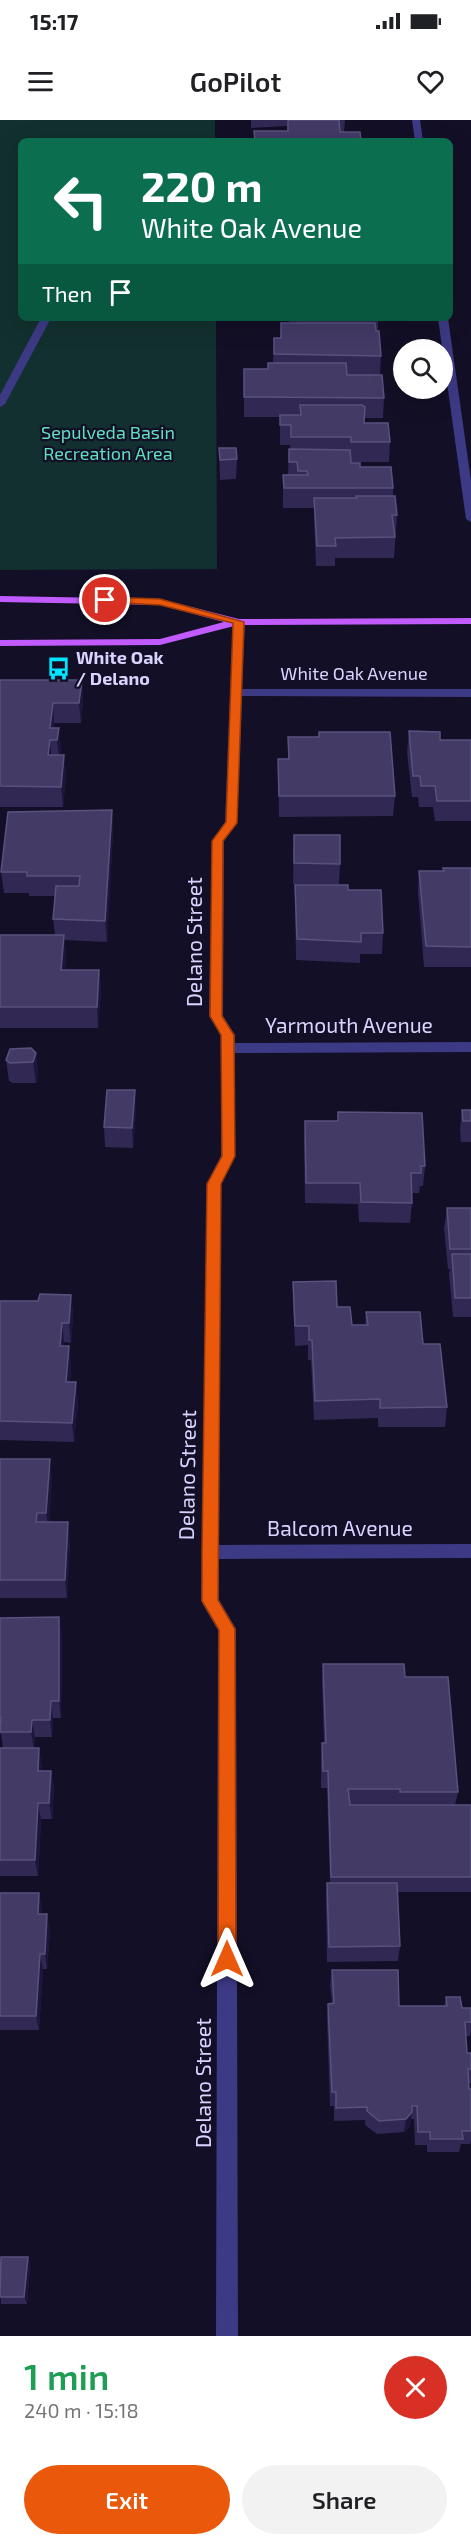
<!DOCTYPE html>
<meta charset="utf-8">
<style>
:root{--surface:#fff;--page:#f2f2f2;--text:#202124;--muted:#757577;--accent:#ea580c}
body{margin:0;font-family:"Exo 2",sans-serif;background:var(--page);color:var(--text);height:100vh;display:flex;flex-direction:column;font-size:22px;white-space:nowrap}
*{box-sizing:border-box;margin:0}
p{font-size:20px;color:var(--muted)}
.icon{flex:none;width:33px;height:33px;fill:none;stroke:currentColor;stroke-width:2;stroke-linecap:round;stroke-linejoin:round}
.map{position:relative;height:2216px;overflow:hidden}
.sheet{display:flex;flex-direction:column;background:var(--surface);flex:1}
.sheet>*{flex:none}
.hud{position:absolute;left:18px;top:18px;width:435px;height:183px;border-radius:9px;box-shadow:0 6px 24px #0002;background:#0b6e4f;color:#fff;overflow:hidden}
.fabs{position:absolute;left:393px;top:219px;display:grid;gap:12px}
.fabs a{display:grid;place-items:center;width:60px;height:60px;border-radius:50%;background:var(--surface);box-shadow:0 6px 24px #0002;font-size:30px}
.pin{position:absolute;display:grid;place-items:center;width:51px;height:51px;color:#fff;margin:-26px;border:3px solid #fff;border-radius:50%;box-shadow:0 2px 6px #0007}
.me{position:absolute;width:66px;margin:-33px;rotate:0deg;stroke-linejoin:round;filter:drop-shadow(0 0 4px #0008)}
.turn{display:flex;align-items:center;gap:21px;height:126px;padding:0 24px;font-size:27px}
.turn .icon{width:78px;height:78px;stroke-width:2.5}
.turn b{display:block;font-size:42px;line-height:51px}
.then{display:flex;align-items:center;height:57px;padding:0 24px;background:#0003;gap:12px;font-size:22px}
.round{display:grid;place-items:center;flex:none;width:63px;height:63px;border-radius:32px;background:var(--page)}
.head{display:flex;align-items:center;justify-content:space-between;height:102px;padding:0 24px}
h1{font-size:36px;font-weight:600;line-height:45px;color:#1e9e55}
.primary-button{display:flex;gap:12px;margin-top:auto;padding:12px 24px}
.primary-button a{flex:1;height:69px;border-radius:36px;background:var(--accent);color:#fff;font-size:24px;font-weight:600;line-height:69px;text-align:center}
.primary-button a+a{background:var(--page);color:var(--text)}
.status{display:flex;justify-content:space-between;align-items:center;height:42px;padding:0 30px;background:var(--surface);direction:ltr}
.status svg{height:16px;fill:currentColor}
header{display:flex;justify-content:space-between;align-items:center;height:78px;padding:0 24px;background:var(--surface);font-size:27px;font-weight:600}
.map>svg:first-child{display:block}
.green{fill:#12302f}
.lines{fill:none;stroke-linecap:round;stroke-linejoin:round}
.minor{fill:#3d3a85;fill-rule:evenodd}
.major{fill:#c25bff;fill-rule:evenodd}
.wall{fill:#312854}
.shaded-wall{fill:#1d163a}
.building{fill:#433a66;stroke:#5a527e;stroke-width:1.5}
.route{fill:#ea580c;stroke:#983908;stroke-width:1.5}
.labels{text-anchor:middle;stroke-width:4.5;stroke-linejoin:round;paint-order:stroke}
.far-park-label{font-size:18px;fill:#5fe0c0;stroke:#130f26}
.far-poi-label{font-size:18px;font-weight:bold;fill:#d9d4ff;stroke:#130f26;text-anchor:start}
.far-street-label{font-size:18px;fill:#d9d4ff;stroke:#130f26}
.street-label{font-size:21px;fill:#d9d4ff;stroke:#130f26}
</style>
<div class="status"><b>15:17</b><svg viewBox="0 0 49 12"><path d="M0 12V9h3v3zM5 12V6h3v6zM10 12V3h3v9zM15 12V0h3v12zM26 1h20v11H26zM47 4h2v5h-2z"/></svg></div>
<header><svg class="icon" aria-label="menu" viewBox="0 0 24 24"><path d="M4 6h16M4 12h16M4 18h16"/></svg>GoPilot<svg class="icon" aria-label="heart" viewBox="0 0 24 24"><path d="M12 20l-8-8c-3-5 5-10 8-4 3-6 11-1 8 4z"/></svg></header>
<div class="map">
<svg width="471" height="2216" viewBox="0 0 471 2216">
<rect width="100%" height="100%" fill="#130f26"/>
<polygon class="green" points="0,0 215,0 215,21 21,21 21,198 216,198 217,449 0,450"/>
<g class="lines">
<g class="minor">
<polygon points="412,0 420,0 423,21 415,21"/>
<polygon points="41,198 51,198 5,284 0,287 0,275"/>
<polygon points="438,198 448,198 471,361 471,402 466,399"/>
<polygon points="239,499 245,502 242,569 471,569 471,577 242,576 237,703 224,721 223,896 235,915 235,923 471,922 471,932 235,933 235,1036 221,1064 219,1425 471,1424 471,1438 219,1439 219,1480 236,1509 238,2216 216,2216 218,1510 201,1481 202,1432 207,1064 221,1036 221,915 209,896 212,721 225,703 233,502"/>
</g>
<polygon class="major" points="0,476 160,479 239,499 471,498 471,504 238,505 160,525 0,526 0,520 160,519 224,502 160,485 0,482"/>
</g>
<g class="wall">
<polygon points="251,0 345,0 344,12 361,21 254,21 254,11 287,11 287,6 251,8"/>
<polygon points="289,198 378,198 378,211 381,236 380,255 384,278 383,298 364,298 364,303 390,322 389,342 351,342 351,343 360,347 393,368 393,376 397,395 394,438 335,438 335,446 316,446 314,398 314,388 283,388 283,355 288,355 289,329 290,329 290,325 280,325 280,297 244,297 244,249 268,249 273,243 274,218 280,218 281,203 297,203 297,202 289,202"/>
<polygon points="219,328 237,339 236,359 220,360"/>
<polygon points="0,560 82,560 83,581 81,603 54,603 54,608 61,629 60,635 64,635 66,655 63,687 0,687"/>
<polygon points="409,611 440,620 471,620 471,701 435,701 433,687 419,687 418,677 412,677 407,632"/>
<polygon points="288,617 395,676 393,696 279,697 278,639 288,639"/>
<polygon points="112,690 113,710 107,822 64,820 66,836 65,850 99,850 101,870 98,908 0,908 0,815 55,815 53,799 55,776 29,776 29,773 4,773 1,752"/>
<polygon points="294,715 340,744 339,764 293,764"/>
<polygon points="443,748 471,748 471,847 424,847 418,772 419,751 443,751"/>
<polygon points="295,765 348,770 383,813 382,834 360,834 360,843 296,840 295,786"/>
<polygon points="36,933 38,953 36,963 13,963 9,961 6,940"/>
<polygon points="136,990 133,1028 105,1027 104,1007"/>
<polygon points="462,990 471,990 471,1022 461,1022 460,1010"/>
<polygon points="338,992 425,1046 423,1066 420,1066 419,1073 411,1073 412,1083 410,1103 359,1102 358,1084 305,1083 304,1021 305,1001 337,1001"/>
<polygon points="447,1088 471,1088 471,1197 453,1197 449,1154 450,1149 448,1149 444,1108"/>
<polygon points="293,1162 337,1187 352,1205 365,1205 366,1192 423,1224 447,1287 445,1307 378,1307 378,1298 314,1300 311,1240 308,1240 308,1225 295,1226 293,1181"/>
<polygon points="71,1175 73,1195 71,1223 64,1222 64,1226 69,1226 71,1246 70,1262 78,1281 74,1322 0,1320 0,1181 38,1181"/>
<polygon points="0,1339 52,1358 49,1402 70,1420 67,1478 0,1478"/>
<polygon points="0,1498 62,1515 61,1598 53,1598 52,1617 35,1617 34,1628 42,1645 41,1651 51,1651 54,1668 52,1699 41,1699 38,1756 0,1756 0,1628 3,1628 1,1614 0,1614"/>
<polygon points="323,1544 405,1557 458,1672 455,1685 471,1685 471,1772 397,1772 400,1826 398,1841 327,1842 326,1779 327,1763 330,1763 327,1668 321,1668 321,1640 322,1623 324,1623 322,1562"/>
<polygon points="0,1773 42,1788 41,1794 50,1810 47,1849 43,1849 39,1910 0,1910"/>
<polygon points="332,1850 399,1886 444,1886 446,1877 462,1888 471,1888 471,1911 470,1916 466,1916 467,1933 471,1933 471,1963 469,1963 469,1969 471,1969 471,2020 470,2024 461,2024 459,2032 427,2032 427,2025 415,2025 414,1999 411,1999 410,2006 404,2012 377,2014 365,2005 365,2000 334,2001 334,1986 330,1986 327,1898 328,1884 332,1883 330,1865"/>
<polygon points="28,2137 30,2145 27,2184 1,2184 0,2151"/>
</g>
<g class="shaded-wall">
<polygon points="82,560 83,581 81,603 79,583"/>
<polygon points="53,583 54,603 52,620 50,608"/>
<polygon points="59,608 61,629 59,640 57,620"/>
<polygon points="50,620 52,640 48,635"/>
<polygon points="64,635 66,655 63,687 61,667"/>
<polygon points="112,690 113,710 107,822 105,801"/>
<polygon points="64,815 66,836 63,870 61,850"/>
<polygon points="99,850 101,870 98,908 97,887"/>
<polygon points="36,933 38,953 36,963 33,942"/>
<polygon points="135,970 136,990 133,1028 132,1008"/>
<polygon points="71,1175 73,1195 71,1223 69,1203"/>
<polygon points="62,1203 64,1222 62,1246 60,1226"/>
<polygon points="69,1226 71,1246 68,1281 66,1262"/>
<polygon points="76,1262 78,1281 74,1322 72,1303"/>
<polygon points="50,1339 52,1358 49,1412 46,1393"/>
<polygon points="68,1402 70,1420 67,1478 65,1460"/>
<polygon points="59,1497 62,1515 61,1598 59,1581"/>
<polygon points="51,1581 53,1598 52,1617 50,1600"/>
<polygon points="32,1600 35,1617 34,1629 31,1612"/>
<polygon points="39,1628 42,1645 40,1668 38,1651"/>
<polygon points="51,1651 54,1668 52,1699 49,1683"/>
<polygon points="38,1683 41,1699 38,1756 35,1740"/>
<polygon points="39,1773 42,1788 40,1810 38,1794"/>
<polygon points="47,1794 50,1810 47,1849 45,1834"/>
<polygon points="40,1834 43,1849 39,1910 36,1896"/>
<polygon points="412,1992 410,2006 404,2012 406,1999"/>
<polygon points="28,2137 30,2145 27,2184 24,2177"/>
</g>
<g class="building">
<polygon points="288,0 339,0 340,12 360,12 361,21 255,21 254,11 288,11"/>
<polygon points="281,203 375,203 376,211 379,211 381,236 274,234 274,218 281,218"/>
<polygon points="268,243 346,243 347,255 382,255 384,278 244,277 244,249 268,249"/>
<polygon points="300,285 362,285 365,287 364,303 388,303 390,322 351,322 351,317 291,317 291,305 280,305 280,295 301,295"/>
<polygon points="219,328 236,328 237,339 220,340"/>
<polygon points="289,329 350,330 351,343 360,343 360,347 391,347 393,368 284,368 283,355 308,355 307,351 298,351 297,342 289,342"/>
<polygon points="356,376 395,376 397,395 392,395 395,417 335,418 336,426 317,426 314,378 357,378"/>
<polygon points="0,560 82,560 79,583 53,583 50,608 59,608 57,620 50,620 48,635 64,635 61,667 0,666"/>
<polygon points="409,611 440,612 440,620 471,620 471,681 437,681 435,666 421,666 420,656 413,656"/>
<polygon points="319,612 390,612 395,676 279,676 278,639 289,639 288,617 319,617"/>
<polygon points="112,690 105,801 53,799 56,766 79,766 80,756 27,756 27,752 1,752 8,692"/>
<polygon points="294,715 340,715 340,744 294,743"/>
<polygon points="443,748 471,748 471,827 426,826 419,751 444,751"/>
<polygon points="295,765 348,765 348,770 381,770 383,813 361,813 361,822 297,819"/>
<polygon points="0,815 64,815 61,850 99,850 97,887 0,887"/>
<polygon points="31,928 36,933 33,942 10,943 6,940 10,929"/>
<polygon points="107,970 135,970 132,1008 104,1007"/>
<polygon points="462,990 471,990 471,1001 463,1001"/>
<polygon points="338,992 422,993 425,1046 421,1046 421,1053 411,1053 412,1083 361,1082 360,1063 306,1063 305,1001 338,1001"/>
<polygon points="447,1088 471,1088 471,1129 450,1129"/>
<polygon points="452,1134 471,1134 471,1178 455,1178"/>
<polygon points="336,1161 337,1187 350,1187 352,1205 368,1205 366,1192 420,1192 423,1224 440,1224 447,1287 380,1288 380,1279 315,1281 312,1220 309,1220 309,1206 295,1206 293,1162"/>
<polygon points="40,1174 71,1175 69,1203 62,1203 60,1226 69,1226 66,1262 76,1262 72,1303 0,1301 0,1181 38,1181"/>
<polygon points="0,1339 50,1339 46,1393 37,1393 36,1402 68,1402 65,1460 0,1460"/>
<polygon points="59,1497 59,1581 51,1581 50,1600 32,1600 31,1612 0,1612 1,1597 0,1597 0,1498"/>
<polygon points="323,1544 404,1544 405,1557 448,1557 458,1672 400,1672 400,1669 348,1669 350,1685 471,1685 471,1757 331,1757 328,1651 323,1651 322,1623 326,1623"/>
<polygon points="0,1628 39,1628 38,1651 51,1651 49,1683 38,1683 35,1740 0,1740"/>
<polygon points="327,1763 397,1763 400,1826 329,1827"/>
<polygon points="0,1773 39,1773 38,1794 47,1794 45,1834 40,1834 36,1896 0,1896"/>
<polygon points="332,1850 398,1850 399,1886 447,1886 446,1877 460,1877 462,1888 471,1888 471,1902 465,1902 467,1933 471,1933 471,1949 468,1949 469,1969 471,1969 471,2011 462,2011 463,2019 430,2019 430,2012 418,2012 417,1986 412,1986 412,1992 406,1999 379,2001 367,1991 367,1987 336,1988 336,1972 332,1972 328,1884 334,1883"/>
<polygon points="1,2137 28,2137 24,2177 0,2177"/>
</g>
<polygon class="route" points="105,477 160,479 244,502 237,703 223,721 222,896 234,915 235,1036 221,1064 218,1480 235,1509 236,1839 233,1845 227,1848 221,1845 218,1839 219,1510 202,1481 202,1432 207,1064 222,1036 221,915 210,896 212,721 226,702 233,503 160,485 102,482 102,478"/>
<defs>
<symbol id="bus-bare" viewBox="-9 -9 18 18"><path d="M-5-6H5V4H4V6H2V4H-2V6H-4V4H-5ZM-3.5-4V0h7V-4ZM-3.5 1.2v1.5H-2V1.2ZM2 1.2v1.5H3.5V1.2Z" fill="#00e5ff" stroke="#130f26" stroke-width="2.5" paint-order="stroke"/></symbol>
</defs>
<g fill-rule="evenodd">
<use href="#bus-bare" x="42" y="532" width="33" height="33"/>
</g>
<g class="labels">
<g class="far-park-label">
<text x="108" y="319">Sepulveda Basin<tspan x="108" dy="21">Recreation Area</tspan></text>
</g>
<g class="far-poi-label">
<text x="76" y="544">White Oak<tspan x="76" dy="21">/ Delano</tspan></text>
</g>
<g class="far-street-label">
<text x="354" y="560">White Oak Avenue</text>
</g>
<g class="street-label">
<text transform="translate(195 822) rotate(-90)" y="7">Delano Street</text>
<text x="349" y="913">Yarmouth Avenue</text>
<text transform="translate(188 1355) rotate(-89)" y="7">Delano Street</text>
<text x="340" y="1416">Balcom Avenue</text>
<text transform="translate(204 1963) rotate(-90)" y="7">Delano Street</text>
</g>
</g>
</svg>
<div class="fabs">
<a><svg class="icon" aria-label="search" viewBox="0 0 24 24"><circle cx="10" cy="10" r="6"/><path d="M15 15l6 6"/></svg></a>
</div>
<div class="pin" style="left:105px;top:480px;background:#d93025"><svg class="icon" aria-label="arrive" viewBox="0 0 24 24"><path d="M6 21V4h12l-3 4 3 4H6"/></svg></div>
<svg class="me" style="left:227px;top:1839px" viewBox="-20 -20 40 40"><path d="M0-17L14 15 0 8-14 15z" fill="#ea580c" stroke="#fff" stroke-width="4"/></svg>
<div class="hud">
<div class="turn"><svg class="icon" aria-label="left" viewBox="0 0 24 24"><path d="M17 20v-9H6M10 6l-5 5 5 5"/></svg><div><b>220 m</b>White Oak Avenue</div></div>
<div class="then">Then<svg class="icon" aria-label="arrive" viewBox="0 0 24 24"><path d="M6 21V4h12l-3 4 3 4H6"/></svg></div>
</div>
</div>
<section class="sheet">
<div class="head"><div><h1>1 min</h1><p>240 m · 15:18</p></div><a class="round" style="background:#d93025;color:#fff"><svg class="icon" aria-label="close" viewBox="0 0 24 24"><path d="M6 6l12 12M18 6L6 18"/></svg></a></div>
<div class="primary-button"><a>Exit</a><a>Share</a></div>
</section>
